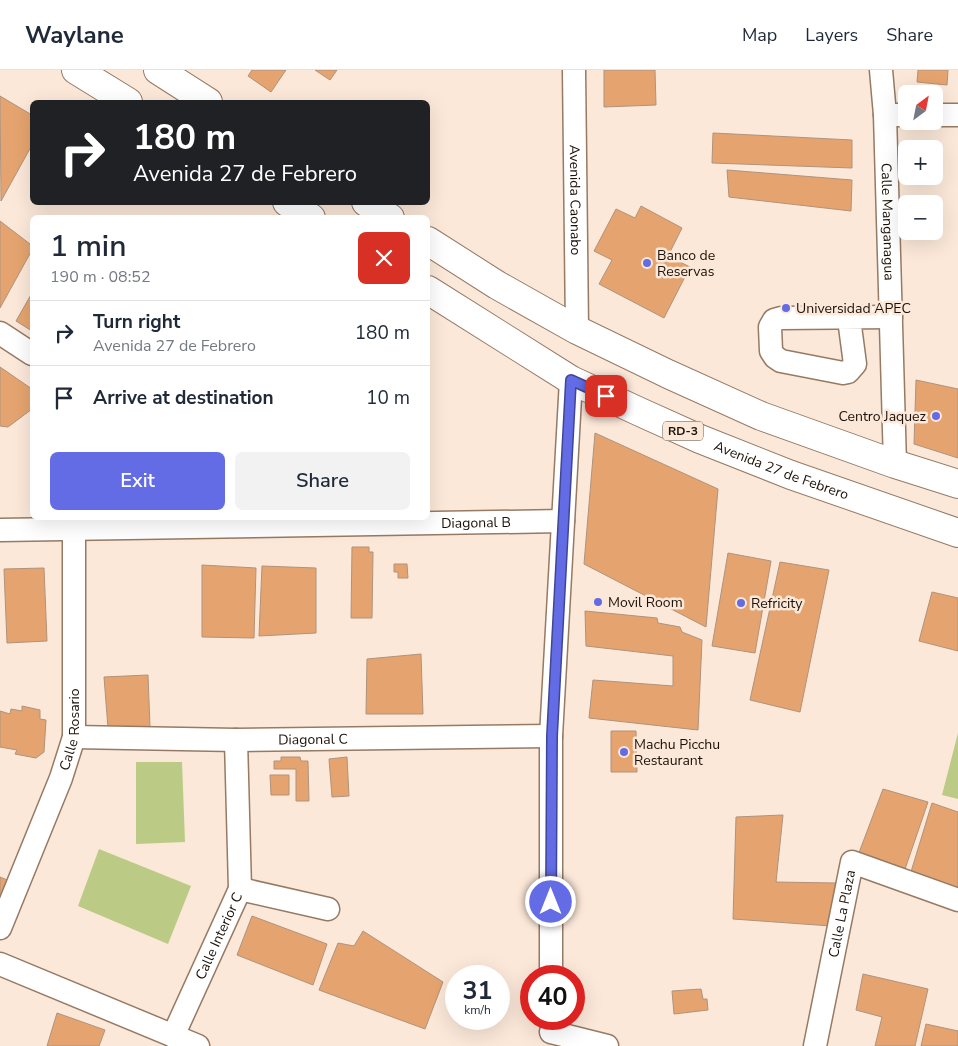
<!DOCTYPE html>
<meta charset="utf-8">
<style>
:root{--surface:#fff;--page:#f2f2f3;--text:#1f2937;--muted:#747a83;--line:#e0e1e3;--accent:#636ce4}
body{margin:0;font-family:"Nunito Sans",sans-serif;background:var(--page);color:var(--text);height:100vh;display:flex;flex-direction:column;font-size:19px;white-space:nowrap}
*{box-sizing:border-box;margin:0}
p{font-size:16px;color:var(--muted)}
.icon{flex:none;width:28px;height:28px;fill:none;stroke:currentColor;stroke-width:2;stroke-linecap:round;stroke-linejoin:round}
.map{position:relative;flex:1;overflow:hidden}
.panel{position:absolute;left:30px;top:145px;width:400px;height:305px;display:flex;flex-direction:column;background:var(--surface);border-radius:8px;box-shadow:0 5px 20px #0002}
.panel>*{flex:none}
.guide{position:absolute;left:30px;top:30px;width:400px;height:105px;border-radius:8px;box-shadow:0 5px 20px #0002;background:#202124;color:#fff;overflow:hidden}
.needle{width:32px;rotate:32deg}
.fabs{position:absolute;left:898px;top:15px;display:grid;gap:10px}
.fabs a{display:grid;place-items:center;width:45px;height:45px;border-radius:8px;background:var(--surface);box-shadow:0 5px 20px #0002;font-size:25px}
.speed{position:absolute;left:445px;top:895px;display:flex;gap:10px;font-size:25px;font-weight:700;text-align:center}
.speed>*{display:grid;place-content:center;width:65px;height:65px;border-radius:50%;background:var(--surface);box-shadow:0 5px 20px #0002;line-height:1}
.speed small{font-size:12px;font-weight:400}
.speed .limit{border:8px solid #d22;background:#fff;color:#111}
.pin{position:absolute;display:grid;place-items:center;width:42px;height:42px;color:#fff;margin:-21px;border-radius:10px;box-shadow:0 2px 8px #0006}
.me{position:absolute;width:55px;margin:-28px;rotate:0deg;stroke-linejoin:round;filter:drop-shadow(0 0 4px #0008)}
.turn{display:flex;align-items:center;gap:18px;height:105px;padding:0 20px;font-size:22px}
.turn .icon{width:65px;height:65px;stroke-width:2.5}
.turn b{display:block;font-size:35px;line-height:42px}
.round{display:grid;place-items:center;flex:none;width:52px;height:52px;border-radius:8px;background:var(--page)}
.overview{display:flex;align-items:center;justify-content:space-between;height:85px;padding:0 20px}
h1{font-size:30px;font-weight:600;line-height:38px}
.cta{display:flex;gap:10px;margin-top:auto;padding:10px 20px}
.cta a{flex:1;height:58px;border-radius:8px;background:var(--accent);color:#fff;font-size:20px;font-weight:600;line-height:58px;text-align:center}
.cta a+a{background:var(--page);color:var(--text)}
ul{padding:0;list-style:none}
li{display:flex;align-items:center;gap:15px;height:65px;padding:0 20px;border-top:1px solid var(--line)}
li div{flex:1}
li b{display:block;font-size:19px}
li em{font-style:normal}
header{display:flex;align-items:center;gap:30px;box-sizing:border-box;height:70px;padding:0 25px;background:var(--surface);border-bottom:1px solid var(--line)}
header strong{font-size:24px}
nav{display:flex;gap:28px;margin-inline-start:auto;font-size:18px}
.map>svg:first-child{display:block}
.green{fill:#bbcb85}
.building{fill:#e5a46f;stroke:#b0927b}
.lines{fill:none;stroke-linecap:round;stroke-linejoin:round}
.minor-casing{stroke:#967a64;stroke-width:25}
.highway-casing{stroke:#967a64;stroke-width:30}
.minor{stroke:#fff;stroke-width:22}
.highway{stroke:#fff;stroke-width:28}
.route-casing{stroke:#404694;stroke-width:12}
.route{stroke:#636ce4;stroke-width:9}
.poi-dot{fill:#636ce4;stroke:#fbe8d9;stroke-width:2}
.labels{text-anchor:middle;stroke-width:5;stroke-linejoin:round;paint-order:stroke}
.shield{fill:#fbe8d9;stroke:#5e5247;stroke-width:1}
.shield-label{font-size:12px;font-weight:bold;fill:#1b1108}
.street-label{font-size:14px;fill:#1b1108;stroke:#fbe8d9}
.poi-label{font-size:14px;fill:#1b1108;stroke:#fbe8d9;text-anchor:start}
</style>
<header>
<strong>Waylane</strong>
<nav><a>Map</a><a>Layers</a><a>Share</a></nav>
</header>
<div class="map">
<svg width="958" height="976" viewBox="0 0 958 976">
<rect width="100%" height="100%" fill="#fbe8d9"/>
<g class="green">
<polygon points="958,663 958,729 942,725"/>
<polygon points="136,692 182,692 185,772 136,774"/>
<polygon points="99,779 191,816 168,874 78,836"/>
</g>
<g class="building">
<polygon points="252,0 286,0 271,22 248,6"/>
<polygon points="315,0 337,0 330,10"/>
<polygon points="604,0 655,0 656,35 604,37"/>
<polygon points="918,0 948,0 947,15 917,12"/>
<polygon points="0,26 32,45 32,75 1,131"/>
<polygon points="713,63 852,70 852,98 712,93"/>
<polygon points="727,100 852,110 851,141 729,127"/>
<polygon points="641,136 682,158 668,186 690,197 664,248 599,214 612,190 594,181 616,139 635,148"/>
<polygon points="0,151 30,174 32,180 0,238"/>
<polygon points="32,223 32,261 16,251"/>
<polygon points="0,297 32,319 32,339 8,357 0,356"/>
<polygon points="916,310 958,319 958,388 914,374"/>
<polygon points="595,363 718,419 706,557 584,494"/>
<polygon points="352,477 369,477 369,482 373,482 372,548 351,548"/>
<polygon points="728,483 771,491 755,583 712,576"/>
<polygon points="780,492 829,500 800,642 750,630"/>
<polygon points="394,494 407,494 408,508 398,508 398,502 394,502"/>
<polygon points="202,495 256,498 254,568 202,567"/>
<polygon points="262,496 316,498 316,563 259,566"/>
<polygon points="44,498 47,571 7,573 4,499"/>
<polygon points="932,522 958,528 958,581 919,571"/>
<polygon points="585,541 657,548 658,553 680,557 682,562 702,570 698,660 589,648 593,610 673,616 673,586 586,576"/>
<polygon points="421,584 423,644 366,644 367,589"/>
<polygon points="148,605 150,657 108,658 104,607"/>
<polygon points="22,636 40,640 40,649 46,650 44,682 36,688 15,684 17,680 0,677 0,641 10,644 11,639 22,641"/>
<polygon points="611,661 636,661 637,702 611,702"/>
<polygon points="281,687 300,687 301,691 308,691 309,731 296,731 296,699 274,699 274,691 281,691"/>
<polygon points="347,687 349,726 332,727 329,689"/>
<polygon points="270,705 289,705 289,725 271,725"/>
<polygon points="883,719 928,732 904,802 857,788"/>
<polygon points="932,733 958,742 958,821 910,805"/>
<polygon points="783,745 776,812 836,813 831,856 733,849 736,747"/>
<polygon points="0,807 12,812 0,842"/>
<polygon points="252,846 327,874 313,915 237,885"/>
<polygon points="363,861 443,912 425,959 319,920 338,873 354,876"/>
<polygon points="863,904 928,919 915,976 875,976 882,947 856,940"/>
<polygon points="701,919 703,929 707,929 708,940 674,944 672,921"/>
<polygon points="57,943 105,960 99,976 47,976"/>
<polygon points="926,954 958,961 958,976 921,976"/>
</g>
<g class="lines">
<defs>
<g id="minor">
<path id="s1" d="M 574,0 L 577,260"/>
<path id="s2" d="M 881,0 L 885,45 L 895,394"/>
<polyline points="885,45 906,45"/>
<polyline points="934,45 958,45"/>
<polyline points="849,249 855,294 848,302 843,303 781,291 775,287 771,281 770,257 774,250 781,248 891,247"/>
<polyline points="0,263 32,284"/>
<path id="s3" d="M 0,460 L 563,451"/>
<path id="s4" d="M 74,667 L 236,670 L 551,666"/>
<polyline points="240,819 328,839"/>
<path id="s5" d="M 0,858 L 61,708 L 74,667 L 74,448"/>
<polyline points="0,894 198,976"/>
<polyline points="551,906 551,666 571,310"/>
<polyline points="551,962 607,976"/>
<path id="s6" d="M 173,966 L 240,819 L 236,670"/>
<path id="s7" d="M 815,976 L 852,792 L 958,830"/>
</g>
<g id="highway">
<polyline points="76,0 128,32"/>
<polyline points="158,0 208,32"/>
<polyline points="287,132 311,148"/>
<polyline points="366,132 390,148"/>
<polyline points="428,171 497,215 577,260 668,304 761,346 895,394 958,414"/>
<path id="s8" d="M 428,220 L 571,310 L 640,342 L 700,369 L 791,405 L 958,463"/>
</g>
</defs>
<use href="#minor" class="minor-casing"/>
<use href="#highway" class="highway-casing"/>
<use href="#minor" class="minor"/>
<use href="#highway" class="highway"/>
</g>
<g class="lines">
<defs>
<polyline id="route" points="551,832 552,666 571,310 606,326"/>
</defs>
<use href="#route" class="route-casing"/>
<use href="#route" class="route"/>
</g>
<g class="poi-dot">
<circle cx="647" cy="193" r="5"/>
<circle cx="786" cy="238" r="5"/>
<circle cx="936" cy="346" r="5"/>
<circle cx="598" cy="532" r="5"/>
<circle cx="741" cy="533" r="5"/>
<circle cx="624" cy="682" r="5"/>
</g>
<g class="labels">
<rect class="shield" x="663" y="351.5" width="40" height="19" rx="4"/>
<g class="shield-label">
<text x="683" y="365">RD-3</text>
</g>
<g class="street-label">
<text dy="5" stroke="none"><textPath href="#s1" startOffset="130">Avenida Caonabo</textPath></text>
<text dy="5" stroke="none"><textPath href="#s2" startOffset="152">Calle Manganagua</textPath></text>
<text dy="5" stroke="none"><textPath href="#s8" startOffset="398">Avenida 27 de Febrero</textPath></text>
<text dy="5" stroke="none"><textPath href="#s3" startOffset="476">Diagonal B</textPath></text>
<text dy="5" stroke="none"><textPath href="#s5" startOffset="212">Calle Rosario</textPath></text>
<text dy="5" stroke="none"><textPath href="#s4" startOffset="239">Diagonal C</textPath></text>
<text dy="5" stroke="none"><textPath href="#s7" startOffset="135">Calle La Plaza</textPath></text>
<text dy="5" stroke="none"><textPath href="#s6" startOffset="110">Calle Interior C</textPath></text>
</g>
<g class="poi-label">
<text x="657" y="190">Banco de<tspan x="657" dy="16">Reservas</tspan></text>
<text x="796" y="243">Universidad APEC</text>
<text x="926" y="351" text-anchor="end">Centro Jaquez</text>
<text x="608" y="537">Movil Room</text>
<text x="751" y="538">Refricity</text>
<text x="634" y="679">Machu Picchu<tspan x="634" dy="16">Restaurant</tspan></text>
</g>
</g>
</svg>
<div class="fabs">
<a><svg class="needle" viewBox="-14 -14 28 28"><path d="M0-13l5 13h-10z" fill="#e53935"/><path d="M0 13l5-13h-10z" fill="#747a83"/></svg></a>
<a>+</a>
<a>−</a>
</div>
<div class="speed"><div>31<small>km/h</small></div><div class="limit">40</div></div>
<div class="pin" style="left:606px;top:326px;background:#d93025"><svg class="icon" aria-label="arrive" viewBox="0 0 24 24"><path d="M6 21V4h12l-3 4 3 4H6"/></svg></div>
<svg class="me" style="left:551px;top:832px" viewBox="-20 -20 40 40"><circle r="17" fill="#636ce4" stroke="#fff" stroke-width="3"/><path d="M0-11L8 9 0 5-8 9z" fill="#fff"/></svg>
<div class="guide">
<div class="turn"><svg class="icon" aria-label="right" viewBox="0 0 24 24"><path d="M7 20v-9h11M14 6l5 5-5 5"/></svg><div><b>180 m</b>Avenida 27 de Febrero</div></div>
</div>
<section class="panel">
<div class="overview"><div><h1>1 min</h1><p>190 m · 08:52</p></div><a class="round" style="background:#d93025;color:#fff"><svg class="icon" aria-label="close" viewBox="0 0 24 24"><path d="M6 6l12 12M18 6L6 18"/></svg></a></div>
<ul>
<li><svg class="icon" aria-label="right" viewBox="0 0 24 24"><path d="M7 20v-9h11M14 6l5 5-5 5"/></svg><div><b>Turn right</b><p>Avenida 27 de Febrero</p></div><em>180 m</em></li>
<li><svg class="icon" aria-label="arrive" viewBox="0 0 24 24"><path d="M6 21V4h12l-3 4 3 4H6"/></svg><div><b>Arrive at destination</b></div><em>10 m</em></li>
</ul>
<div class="cta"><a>Exit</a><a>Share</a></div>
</section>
</div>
